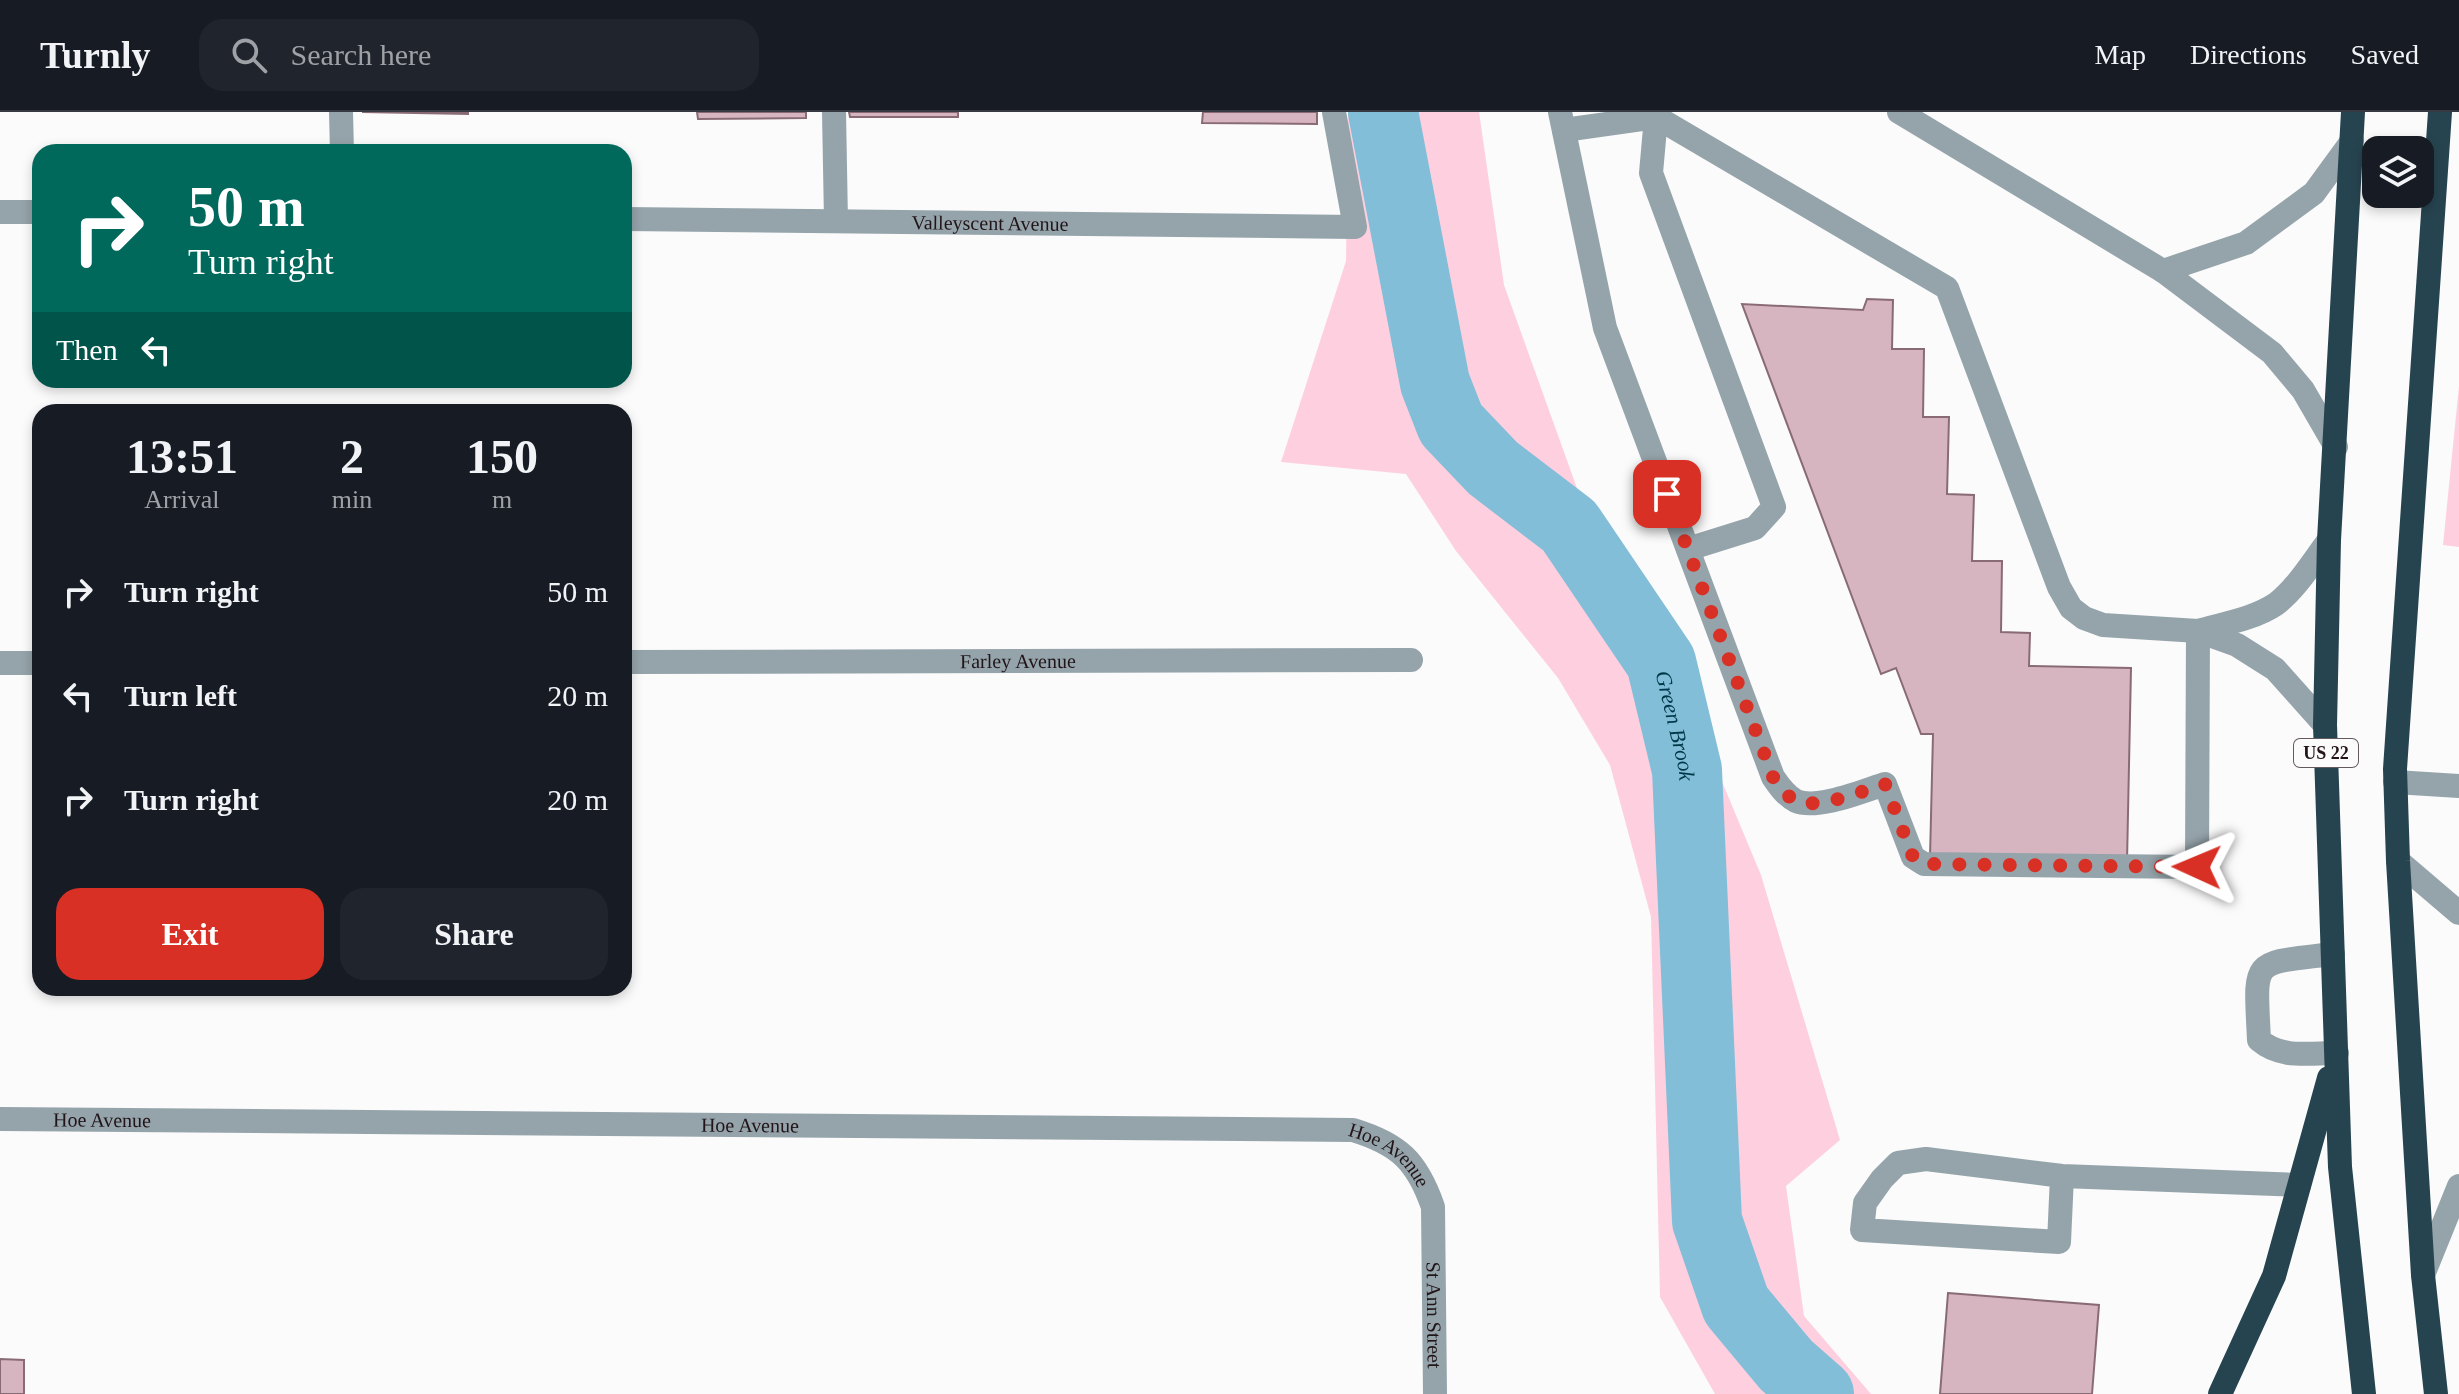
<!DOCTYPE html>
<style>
:root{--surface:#171b24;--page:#20242c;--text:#f1f3f6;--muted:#9ea1a6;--line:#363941;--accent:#d93025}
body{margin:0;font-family:Georgia,serif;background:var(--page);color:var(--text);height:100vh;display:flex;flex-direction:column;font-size:30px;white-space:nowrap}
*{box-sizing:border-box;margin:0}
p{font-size:26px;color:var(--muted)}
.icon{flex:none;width:44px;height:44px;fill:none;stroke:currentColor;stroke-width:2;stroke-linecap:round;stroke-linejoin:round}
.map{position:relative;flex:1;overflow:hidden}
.panel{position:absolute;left:32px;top:292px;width:600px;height:592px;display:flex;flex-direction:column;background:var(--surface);border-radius:24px;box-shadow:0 4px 12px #0003}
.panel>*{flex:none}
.top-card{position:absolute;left:32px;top:32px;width:600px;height:244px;border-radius:24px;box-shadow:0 4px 12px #0003;background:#00695c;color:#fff;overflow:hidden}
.controls{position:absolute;left:2362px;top:24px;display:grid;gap:16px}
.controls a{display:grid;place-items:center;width:72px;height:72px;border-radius:16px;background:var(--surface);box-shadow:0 4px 12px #0003;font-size:40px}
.pin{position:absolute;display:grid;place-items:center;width:68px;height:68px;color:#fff;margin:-34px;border-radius:16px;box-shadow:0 4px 12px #0006}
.me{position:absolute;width:88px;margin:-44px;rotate:271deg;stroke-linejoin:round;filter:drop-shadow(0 0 6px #0008)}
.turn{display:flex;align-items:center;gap:28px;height:168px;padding:0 24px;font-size:36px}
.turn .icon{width:104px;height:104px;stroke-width:2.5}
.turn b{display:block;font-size:56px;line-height:68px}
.then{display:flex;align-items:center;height:76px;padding:0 24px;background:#0003;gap:16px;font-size:30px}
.eta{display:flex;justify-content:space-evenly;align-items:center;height:136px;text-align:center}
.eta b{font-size:48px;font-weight:800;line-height:56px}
.button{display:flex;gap:16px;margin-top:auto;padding:16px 24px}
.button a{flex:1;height:92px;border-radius:24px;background:var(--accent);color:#fff;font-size:32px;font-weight:800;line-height:92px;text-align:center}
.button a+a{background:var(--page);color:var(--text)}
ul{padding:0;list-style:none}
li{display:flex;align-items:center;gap:24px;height:104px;padding:0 24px}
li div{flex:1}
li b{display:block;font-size:30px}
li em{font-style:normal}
header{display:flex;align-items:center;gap:48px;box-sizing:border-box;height:112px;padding:0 40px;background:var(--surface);border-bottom:2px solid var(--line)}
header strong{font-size:38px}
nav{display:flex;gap:44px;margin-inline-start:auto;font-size:28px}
.search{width:560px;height:72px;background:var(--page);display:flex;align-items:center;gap:20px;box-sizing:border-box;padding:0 28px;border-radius:24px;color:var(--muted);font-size:30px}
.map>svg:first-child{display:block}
.green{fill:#fed0df}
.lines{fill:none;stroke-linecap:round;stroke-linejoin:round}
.river{stroke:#82bed8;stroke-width:70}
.building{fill:#d7b5c0;stroke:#896b75;stroke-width:2}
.minor{stroke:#95a4aa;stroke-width:24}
.highway{stroke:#264450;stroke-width:24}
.route{stroke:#d93025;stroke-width:14;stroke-dasharray:0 25.2}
.labels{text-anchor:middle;stroke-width:8;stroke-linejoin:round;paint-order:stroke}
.shield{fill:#fbfbfb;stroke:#625a5d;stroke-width:2}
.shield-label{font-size:18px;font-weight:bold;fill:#211519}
.street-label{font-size:20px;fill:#211519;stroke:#fbfbfb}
.water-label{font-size:22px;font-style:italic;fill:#00384a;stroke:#fbfbfb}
</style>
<header>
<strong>Turnly</strong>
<div class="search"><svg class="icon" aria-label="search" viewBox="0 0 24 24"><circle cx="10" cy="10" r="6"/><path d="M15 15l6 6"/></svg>Search here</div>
<nav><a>Map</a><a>Directions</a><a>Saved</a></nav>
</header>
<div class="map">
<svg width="2459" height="1282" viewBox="0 0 2459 1282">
<rect width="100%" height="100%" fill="#fbfbfb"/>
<g class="green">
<polygon points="1348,0 1479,0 1504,173 1578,379 1647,479 1705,629 1761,763 1840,1028 1786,1074 1804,1204 1871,1282 1715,1282 1660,1185 1651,805 1610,653 1558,566 1456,439 1406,362 1281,350 1346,149"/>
<polygon points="2459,274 2459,435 2443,433"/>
</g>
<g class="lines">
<path class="river" id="s1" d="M 1383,0 L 1435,271 L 1451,312 L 1493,356 L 1569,414 L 1661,550 L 1687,658 L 1707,1109 L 1736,1193 L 1786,1253 L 1819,1282"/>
</g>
<g class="building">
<polygon points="362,0 468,0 468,2"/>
<polygon points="697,0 806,0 806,6 698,7"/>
<polygon points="849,0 958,0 958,5 850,5"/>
<polygon points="1203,0 1317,0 1317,12 1202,11"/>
<polygon points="1867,187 1893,188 1892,237 1924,237 1923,305 1949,305 1947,382 1974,383 1972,449 2002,449 2001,520 2030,521 2029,554 2131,556 2127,750 1930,746 1933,622 1921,622 1896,556 1881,562 1742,192 1863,198"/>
<polygon points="1948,1181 2099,1193 2092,1282 1940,1282"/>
<polygon points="0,1247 24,1248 24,1282 0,1282"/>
</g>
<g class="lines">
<g class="minor">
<polyline points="341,0 342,40"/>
<polyline points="834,0 836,109"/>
<path d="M 1560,0 L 1605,216 L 1773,665 C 1779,674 1786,684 1796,689 C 1817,698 1863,679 1885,672 L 1913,745 L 1924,752 L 2197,755 L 2198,519"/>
<polyline points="1659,0 1656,5 1651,61 1774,395 1755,416 1688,437"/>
<polyline points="1899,0 2163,159 2272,241 2303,278 2336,335"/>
<polyline points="1564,18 1656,5 1947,176 2059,475 2071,496 2084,506 2103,513 2198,519 2237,533 2275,557 2325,613"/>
<polyline points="0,100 40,100"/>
<path id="s2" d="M 624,107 L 1355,115 L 1334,0"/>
<polyline points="2163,159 2246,131 2314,81 2352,29"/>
<path d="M 2198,519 C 2222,512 2254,507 2276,492 C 2297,476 2313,449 2329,428"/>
<path id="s3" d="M 624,550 L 1411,548"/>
<polyline points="0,551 40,551"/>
<polyline points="2395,670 2459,674"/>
<polyline points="2398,749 2459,801"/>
<path d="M 2333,842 C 2250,852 2255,844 2259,928 C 2281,947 2308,941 2337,941"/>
<path id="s4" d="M 0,1007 L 1353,1018 C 1399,1032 1417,1049 1433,1095 L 1435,1282"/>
<polyline points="2062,1064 2059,1130 1862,1118 1865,1091 1882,1067 1898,1051 1926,1047 2062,1064 2299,1073"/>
<polyline points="2423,1163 2459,1074"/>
</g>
<g class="highway">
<polyline points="2353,0 2329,428 2325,613 2340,1055 2364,1282"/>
<polyline points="2220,1282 2274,1164 2329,966"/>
<polyline points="2436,1282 2423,1163 2398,749 2395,657 2440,0"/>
</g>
</g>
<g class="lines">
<path class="route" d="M 1667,382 L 1773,665 C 1779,674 1786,684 1796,689 C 1817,698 1863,679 1885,672 L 1913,745 L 1924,752 L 2197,755"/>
</g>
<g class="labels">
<rect class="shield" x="2294" y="627" width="64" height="28" rx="6"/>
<g class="shield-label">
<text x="2326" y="647">US 22</text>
</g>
<g class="street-label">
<text dy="7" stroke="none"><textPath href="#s2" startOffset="366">Valleyscent Avenue</textPath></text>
<text dy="7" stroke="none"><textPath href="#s3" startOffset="394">Farley Avenue</textPath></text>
<text dy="7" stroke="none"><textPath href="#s4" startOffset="102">Hoe Avenue</textPath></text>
<text dy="7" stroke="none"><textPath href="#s4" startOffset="750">Hoe Avenue</textPath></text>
<text dy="7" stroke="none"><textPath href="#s4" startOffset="1398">Hoe Avenue</textPath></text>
<text dy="7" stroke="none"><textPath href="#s4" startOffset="1578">St Ann Street</textPath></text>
</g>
<g class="water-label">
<text dy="8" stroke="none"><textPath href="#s1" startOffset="706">Green Brook</textPath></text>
</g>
</g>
</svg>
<div class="controls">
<a><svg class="icon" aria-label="layers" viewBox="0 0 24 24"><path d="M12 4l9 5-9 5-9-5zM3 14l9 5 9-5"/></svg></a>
</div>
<div class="pin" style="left:1667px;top:382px;background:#d93025"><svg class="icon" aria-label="arrive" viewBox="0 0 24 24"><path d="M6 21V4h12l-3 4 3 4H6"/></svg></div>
<svg class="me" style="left:2197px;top:755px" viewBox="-20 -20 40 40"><path d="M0-17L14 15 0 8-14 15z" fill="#d93025" stroke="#fff" stroke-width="4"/></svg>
<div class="top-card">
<div class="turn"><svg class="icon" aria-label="right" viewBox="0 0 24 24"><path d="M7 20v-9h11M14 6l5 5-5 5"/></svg><div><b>50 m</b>Turn right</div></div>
<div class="then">Then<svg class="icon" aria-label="left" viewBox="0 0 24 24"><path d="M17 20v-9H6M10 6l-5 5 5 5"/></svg></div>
</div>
<section class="panel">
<div class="eta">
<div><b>13:51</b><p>Arrival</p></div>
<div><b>2</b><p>min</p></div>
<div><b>150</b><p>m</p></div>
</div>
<ul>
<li><svg class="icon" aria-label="right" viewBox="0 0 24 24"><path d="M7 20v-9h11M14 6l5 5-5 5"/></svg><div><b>Turn right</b></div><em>50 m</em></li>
<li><svg class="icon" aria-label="left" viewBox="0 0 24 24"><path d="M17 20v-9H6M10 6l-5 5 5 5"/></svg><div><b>Turn left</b></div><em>20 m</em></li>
<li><svg class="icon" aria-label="right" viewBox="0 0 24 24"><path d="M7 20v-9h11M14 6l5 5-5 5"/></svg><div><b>Turn right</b></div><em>20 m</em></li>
</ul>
<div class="button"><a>Exit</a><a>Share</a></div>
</section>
</div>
